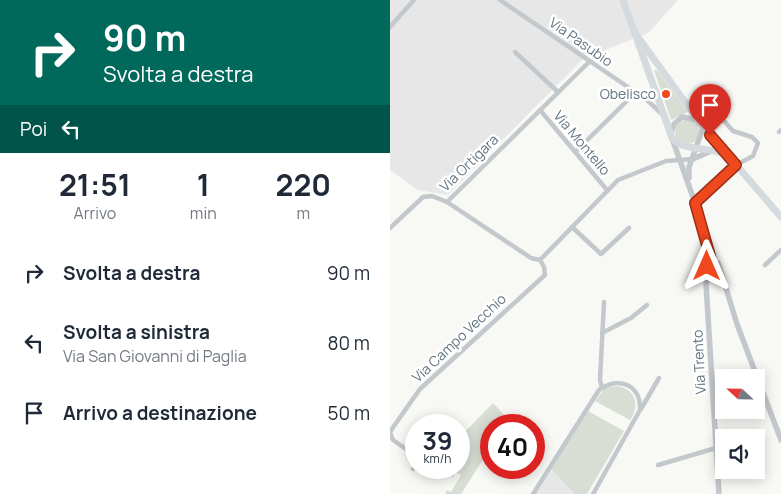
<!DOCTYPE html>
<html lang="it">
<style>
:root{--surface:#fff;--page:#f2f2f3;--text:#1f2937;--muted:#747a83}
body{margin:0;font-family:Manrope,sans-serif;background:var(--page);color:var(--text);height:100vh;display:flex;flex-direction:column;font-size:19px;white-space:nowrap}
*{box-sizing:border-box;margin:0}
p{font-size:16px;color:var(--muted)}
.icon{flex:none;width:28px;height:28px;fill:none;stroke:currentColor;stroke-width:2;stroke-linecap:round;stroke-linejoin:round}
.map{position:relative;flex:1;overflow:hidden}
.panel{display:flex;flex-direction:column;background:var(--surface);width:390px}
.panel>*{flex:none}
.guide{background:#00695c;color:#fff;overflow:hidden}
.needle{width:32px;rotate:292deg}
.controls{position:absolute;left:325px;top:369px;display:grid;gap:10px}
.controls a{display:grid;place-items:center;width:50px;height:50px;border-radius:0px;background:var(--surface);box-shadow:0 2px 12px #0003;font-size:25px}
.speed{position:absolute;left:15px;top:414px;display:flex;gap:10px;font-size:25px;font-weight:700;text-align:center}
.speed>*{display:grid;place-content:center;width:65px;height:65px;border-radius:50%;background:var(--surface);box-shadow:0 2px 12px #0003;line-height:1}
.speed small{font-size:12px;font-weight:400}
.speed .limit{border:8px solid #d22;background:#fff;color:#111}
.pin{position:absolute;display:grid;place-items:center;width:42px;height:42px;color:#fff;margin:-51px -21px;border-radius:50% 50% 50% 0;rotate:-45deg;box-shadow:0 0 5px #0007}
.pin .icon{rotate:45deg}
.me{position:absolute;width:55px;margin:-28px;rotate:0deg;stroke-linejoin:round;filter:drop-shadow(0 0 4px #0008)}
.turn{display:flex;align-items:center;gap:18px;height:105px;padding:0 20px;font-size:22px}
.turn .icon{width:65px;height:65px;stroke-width:2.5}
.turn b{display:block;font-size:35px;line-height:42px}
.then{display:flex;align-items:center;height:48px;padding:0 20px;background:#0003;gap:10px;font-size:19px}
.eta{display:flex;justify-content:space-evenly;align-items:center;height:85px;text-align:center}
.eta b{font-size:30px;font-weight:700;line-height:35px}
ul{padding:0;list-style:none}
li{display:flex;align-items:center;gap:15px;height:70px;padding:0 20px}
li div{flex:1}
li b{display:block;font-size:19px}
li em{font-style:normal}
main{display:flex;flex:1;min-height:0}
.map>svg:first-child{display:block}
.built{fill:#e6e7e6}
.green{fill:#d8ded4}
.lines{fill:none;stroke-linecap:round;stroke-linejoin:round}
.minor{stroke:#c3c8cc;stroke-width:4.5}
.tertiary{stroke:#c3c8cc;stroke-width:5.5}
.primary{stroke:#d5dade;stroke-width:7}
.route-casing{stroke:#9b2f14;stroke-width:12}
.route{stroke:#ef481e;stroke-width:9}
.poi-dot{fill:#ef481e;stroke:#fff;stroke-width:2}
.labels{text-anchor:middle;stroke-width:5;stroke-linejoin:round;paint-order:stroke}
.street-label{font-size:14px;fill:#617582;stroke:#fff}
.poi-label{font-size:14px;fill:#617582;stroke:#fff;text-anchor:end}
</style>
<main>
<section class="panel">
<div class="guide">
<div class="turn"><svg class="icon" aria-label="right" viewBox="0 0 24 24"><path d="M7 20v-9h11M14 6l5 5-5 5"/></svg><div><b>90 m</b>Svolta a destra</div></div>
<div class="then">Poi<svg class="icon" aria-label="left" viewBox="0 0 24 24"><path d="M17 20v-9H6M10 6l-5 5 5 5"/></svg></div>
</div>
<div class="eta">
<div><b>21:51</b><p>Arrivo</p></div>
<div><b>1</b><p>min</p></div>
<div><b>220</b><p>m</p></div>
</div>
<ul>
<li><svg class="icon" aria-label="right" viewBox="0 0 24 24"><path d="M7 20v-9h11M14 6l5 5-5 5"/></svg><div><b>Svolta a destra</b></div><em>90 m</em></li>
<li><svg class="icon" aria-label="left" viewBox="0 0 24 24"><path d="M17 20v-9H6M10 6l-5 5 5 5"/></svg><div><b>Svolta a sinistra</b><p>Via San Giovanni di Paglia</p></div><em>80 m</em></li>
<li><svg class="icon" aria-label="arrive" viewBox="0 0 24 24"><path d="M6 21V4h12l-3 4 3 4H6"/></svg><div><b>Arrivo a destinazione</b></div><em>50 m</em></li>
</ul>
</section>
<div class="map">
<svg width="391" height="494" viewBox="0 0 391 494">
<rect width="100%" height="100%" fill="#f8f8f5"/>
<g class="built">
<polygon points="0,0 288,0 258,33 193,59 58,195 28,190 0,170"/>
<polygon points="161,469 185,494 145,494"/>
</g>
<g class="green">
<polygon points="264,70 267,70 297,111 296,113 281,120"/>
<circle cx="297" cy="132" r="12"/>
<path d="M 227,386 C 246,389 250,406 240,420 L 205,401 L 215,388 Z"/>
<polygon points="103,403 119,420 116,425 101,425 101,447 71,494 55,494 57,490 61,492 71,475 66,472 63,477 50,468 69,468 69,438"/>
<polygon points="198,411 234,431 197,494 185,494 161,469"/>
</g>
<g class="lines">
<g class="minor">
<polyline points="110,0 257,100 273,115"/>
<polyline points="0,27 24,0"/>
<polyline points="125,52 168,92"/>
<polyline points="150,110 217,190"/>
<polyline points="389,132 391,130"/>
<polyline points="185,152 245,93"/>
<polyline points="57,202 141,258 150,260 228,180 276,161 303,159"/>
<polyline points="305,203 346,165 363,156 368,143 362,137 343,131 328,114"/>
<polyline points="182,227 211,254 239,228"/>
<polyline points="0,228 33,197 42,196 57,202 199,62"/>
<polyline points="375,265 391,250"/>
<polyline points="212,333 241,318 257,305"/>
<polyline points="212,388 210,380 214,302"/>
<polyline points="251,409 269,378"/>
<polyline points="26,456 3,440 0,432 4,426 30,389 155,275 154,267 150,260"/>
<polyline points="268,465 326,448"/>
<polyline points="23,469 26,466"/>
<path d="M 143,494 L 209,390 C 228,376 251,384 250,410 L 203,494"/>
</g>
<g class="tertiary">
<polyline points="281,133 284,124 292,117 307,120 313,128 299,167 299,178"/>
<polyline points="282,138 305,203 321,262"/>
<polyline points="303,159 321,151"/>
<polyline points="331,272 347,324 391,440"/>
<polyline points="318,276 316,284 329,494"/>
<polyline points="318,276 327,277 331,272 328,263 321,262"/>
<polyline points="318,276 316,268 321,262"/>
</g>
<g class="primary">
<path d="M 233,0 L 282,138 C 296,153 319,145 335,155"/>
<polyline points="245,33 311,124 391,217"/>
</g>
</g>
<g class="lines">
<defs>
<polyline id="route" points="317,266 321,262 320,256 305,203 346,165 320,135"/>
</defs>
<use href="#route" class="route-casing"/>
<use href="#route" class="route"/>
</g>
<circle class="poi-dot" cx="276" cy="94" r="5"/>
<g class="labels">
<g class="street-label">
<text transform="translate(191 42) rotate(35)" y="5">Via Pasubio</text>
<text transform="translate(192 143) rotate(50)" y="5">Via Montello</text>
<text transform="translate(79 163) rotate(-44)" y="5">Via Ortigara</text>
<text transform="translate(69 338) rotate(-43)" y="5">Via Campo Vecchio</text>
<text transform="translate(309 362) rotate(-93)" y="5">Via Trento</text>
</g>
<g class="poi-label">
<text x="266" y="99">Obelisco</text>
</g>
</g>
</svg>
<div class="controls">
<a><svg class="needle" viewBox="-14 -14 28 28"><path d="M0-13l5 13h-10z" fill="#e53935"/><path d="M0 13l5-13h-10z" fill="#747a83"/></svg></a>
<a><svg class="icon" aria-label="sound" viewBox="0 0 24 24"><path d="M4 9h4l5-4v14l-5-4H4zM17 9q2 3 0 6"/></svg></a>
</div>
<div class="speed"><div>39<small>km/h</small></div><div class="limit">40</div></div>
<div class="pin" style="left:320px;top:135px;background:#d93025"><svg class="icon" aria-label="arrive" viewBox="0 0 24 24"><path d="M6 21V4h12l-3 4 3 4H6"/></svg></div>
<svg class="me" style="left:317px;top:266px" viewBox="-20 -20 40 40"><path d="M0-17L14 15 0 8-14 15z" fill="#ef481e" stroke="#fff" stroke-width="4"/></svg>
</div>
</main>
